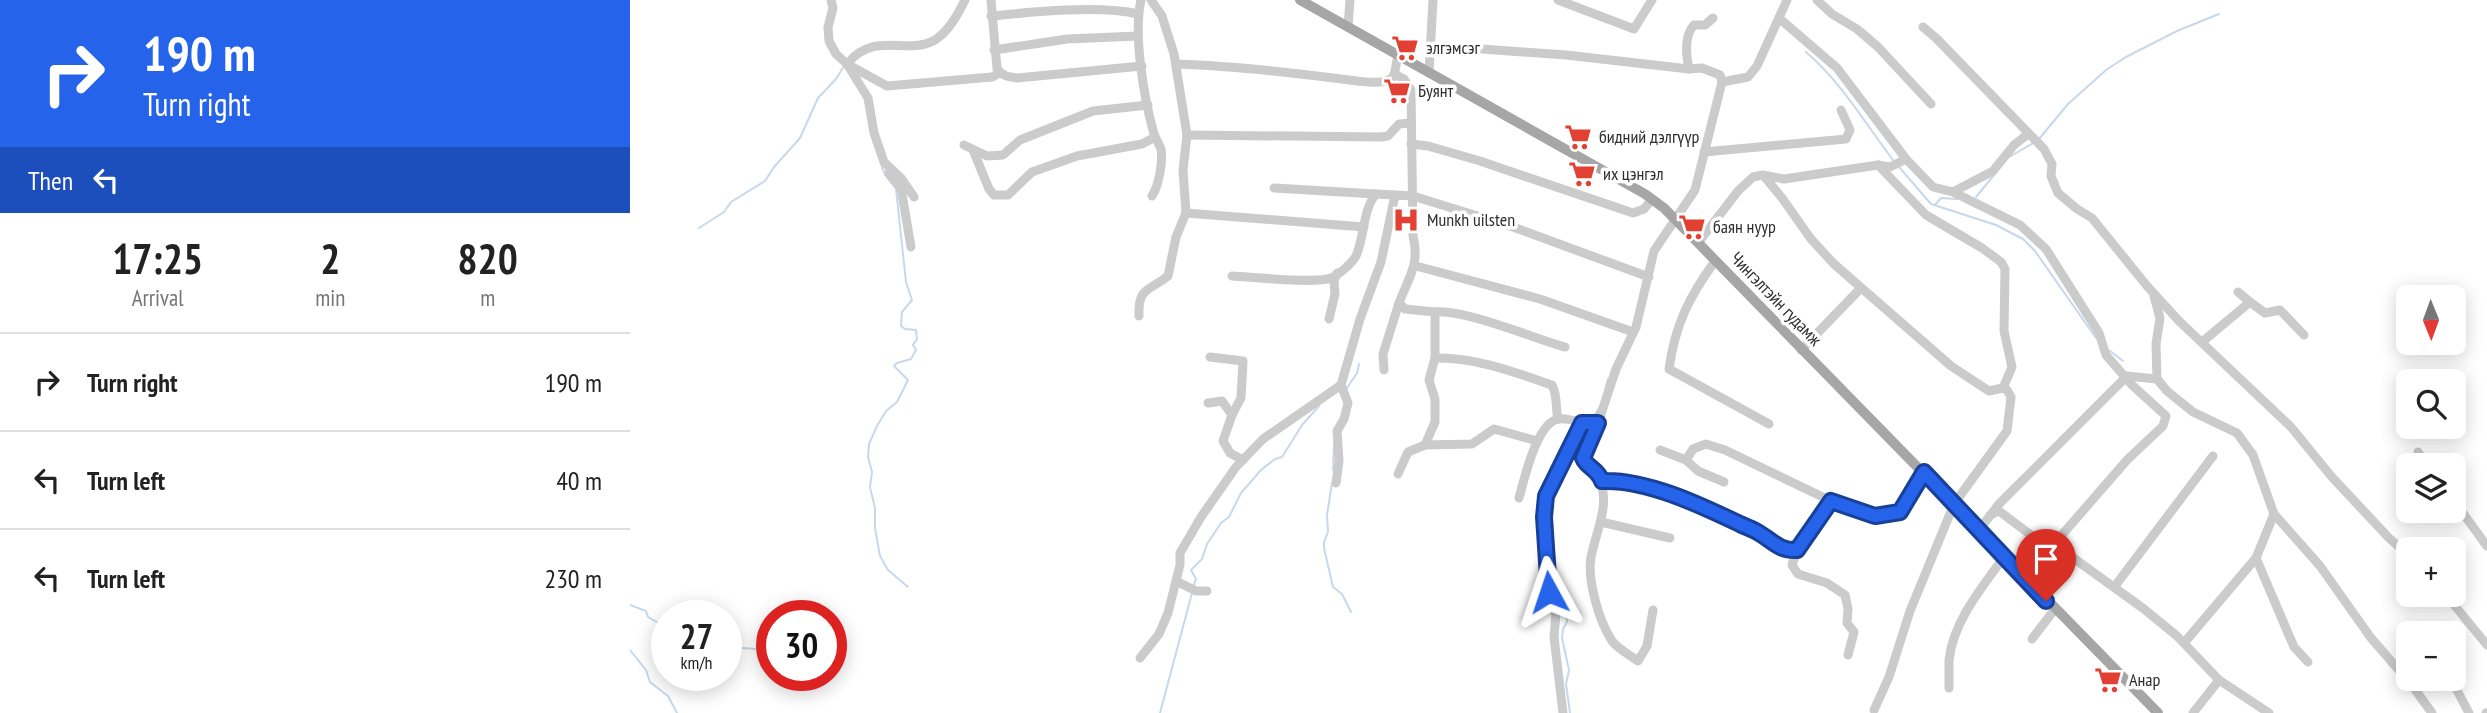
<!DOCTYPE html>
<meta charset="utf-8">
<style>
:root{--surface:#fff;--page:#f2f2f2;--text:#222;--muted:#767676;--line:#e0e0e0}
body{margin:0;font-family:"PT Sans Narrow",sans-serif;background:var(--page);color:var(--text);height:100vh;display:flex;flex-direction:column;font-size:26px;white-space:nowrap}
*{box-sizing:border-box;margin:0}
p{font-size:23px;color:var(--muted)}
.icon{flex:none;width:38px;height:38px;fill:none;stroke:currentColor;stroke-width:2;stroke-linecap:round;stroke-linejoin:round}
.map{position:relative;flex:1;overflow:hidden}
.details{display:flex;flex-direction:column;background:var(--surface);width:630px}
.details>*{flex:none}
.hud{background:#2563eb;color:#fff;overflow:hidden}
.needle{width:46px;rotate:179deg}
.buttons{position:absolute;left:1766px;top:285px;display:grid;gap:14px}
.buttons a{display:grid;place-items:center;width:70px;height:70px;border-radius:10px;background:var(--surface);box-shadow:0 4px 18px #0003;font-size:35px}
.speed{position:absolute;left:21px;top:600px;display:flex;gap:14px;font-size:35px;font-weight:700;text-align:center}
.speed>*{display:grid;place-content:center;width:91px;height:91px;border-radius:50%;background:var(--surface);box-shadow:0 4px 18px #0003;line-height:1}
.speed small{font-size:18px;font-weight:400}
.speed .limit{border:10px solid #d22;background:#fff;color:#111}
.pin{position:absolute;display:grid;place-items:center;width:60px;height:60px;color:#fff;margin:-72px -30px;border-radius:50% 50% 50% 0;rotate:-45deg;box-shadow:0 0 7px #0007}
.pin .icon{rotate:45deg}
.me{position:absolute;width:77px;margin:-38px;rotate:355deg;stroke-linejoin:round;filter:drop-shadow(0 0 5px #0008)}
.turn{display:flex;align-items:center;gap:24px;height:147px;padding:0 28px;font-size:32px}
.turn .icon{width:91px;height:91px;stroke-width:2.5}
.turn b{display:block;font-size:49px;line-height:60px}
.then{display:flex;align-items:center;height:66px;padding:0 28px;background:#0003;gap:14px;font-size:26px}
.eta{display:flex;justify-content:space-evenly;align-items:center;height:119px;text-align:center}
.eta b{font-size:42px;font-weight:700;line-height:49px}
ul{padding:0;list-style:none}
li{display:flex;align-items:center;gap:21px;height:98px;padding:0 28px;border-top:2px solid var(--line)}
li div{flex:1}
li b{display:block;font-size:26px}
li em{font-style:normal}
main{display:flex;flex:1;min-height:0}
.map>svg:first-child{display:block}
.lines{fill:none;stroke-linecap:round;stroke-linejoin:round}
.stream{stroke:#c8d8eb;stroke-width:2}
.minor{stroke:#cbcbcb;stroke-width:9}
.major{stroke:#a6a6a6;stroke-width:10}
.route-casing{stroke:#184099;stroke-width:18}
.route{stroke:#2563eb;stroke-width:12}
.labels{text-anchor:middle;stroke-width:7;stroke-linejoin:round;paint-order:stroke}
.poi-label{font-size:18px;fill:#2e2e2e;stroke:#fff;text-anchor:start}
.street-label{font-size:18px;fill:#2e2e2e;stroke:#fff}
</style>
<main>
<section class="details">
<div class="hud">
<div class="turn"><svg class="icon" aria-label="right" viewBox="0 0 24 24"><path d="M7 20v-9h11M14 6l5 5-5 5"/></svg><div><b>190 m</b>Turn right</div></div>
<div class="then">Then<svg class="icon" aria-label="left" viewBox="0 0 24 24"><path d="M17 20v-9H6M10 6l-5 5 5 5"/></svg></div>
</div>
<div class="eta">
<div><b>17:25</b><p>Arrival</p></div>
<div><b>2</b><p>min</p></div>
<div><b>820</b><p>m</p></div>
</div>
<ul>
<li><svg class="icon" aria-label="right" viewBox="0 0 24 24"><path d="M7 20v-9h11M14 6l5 5-5 5"/></svg><div><b>Turn right</b></div><em>190 m</em></li>
<li><svg class="icon" aria-label="left" viewBox="0 0 24 24"><path d="M17 20v-9H6M10 6l-5 5 5 5"/></svg><div><b>Turn left</b></div><em>40 m</em></li>
<li><svg class="icon" aria-label="left" viewBox="0 0 24 24"><path d="M17 20v-9H6M10 6l-5 5 5 5"/></svg><div><b>Turn left</b></div><em>230 m</em></li>
</ul>
</section>
<div class="map">
<svg width="1857" height="713" viewBox="0 0 1857 713">
<rect width="100%" height="100%" fill="#fff"/>
<g class="lines">
<g class="stream">
<path d="M 1176,52 C 1212,83 1235,123 1263,160"/>
<polyline points="1409,139 1438,104 1476,70 1496,57 1547,31 1589,14"/>
<polyline points="1379,157 1405,142"/>
<polyline points="251,164 255,175 266,189 276,282 282,300 272,312 271,326 275,329 286,330 287,339 283,345 286,350 281,359 267,363 264,366 278,380 267,402 256,411 247,426 239,444 238,457 242,472 240,487 245,508 245,528 250,556 258,570 278,587"/>
<polyline points="1269,167 1301,204 1366,225 1393,239 1405,251 1466,338"/>
<polyline points="1346,197 1364,175"/>
<polyline points="1305,205 1311,198 1327,199"/>
<polyline points="69,228 94,212 101,202 135,181 144,167 170,138 188,98 206,79 214,66"/>
<polyline points="1480,351 1493,361"/>
<polyline points="717,388 727,373 729,364"/>
<polyline points="975,390 978,379"/>
<polyline points="962,419 969,408"/>
<polyline points="938,461 958,426"/>
<polyline points="703,470 704,444"/>
<polyline points="702,483 697,515 698,532 694,542 694,548 703,587 712,594 721,612"/>
<path d="M 918,528 C 923,538 925,549 920,559"/>
<polyline points="921,567 936,591 937,622 933,629 932,638 939,670 936,684 940,713"/>
<polyline points="563,587 566,579 561,570 572,559 577,544 591,523 599,517 611,493 631,470 645,459 652,457 672,425 689,406"/>
<polyline points="0,605 16,611 18,617 37,628"/>
<polyline points="96,647 142,650"/>
<polyline points="0,650 16,670 20,682 38,696 47,713"/>
<polyline points="530,713 562,593"/>
</g>
<g class="minor">
<polyline points="201,0 203,8 198,27 199,41 206,54 217,64 238,98 244,133 254,162 271,178 284,197"/>
<path d="M 335,0 C 328,14 319,31 305,40 C 276,56 245,30 217,64 L 257,86 L 362,77 L 369,73"/>
<path d="M 361,0 L 367,68 C 371,76 379,77 387,78 L 512,66"/>
<path d="M 511,0 C 503,35 514,98 524,134 C 526,139 529,144 531,149 C 533,162 529,185 522,196"/>
<polyline points="928,0 1004,29 1022,0"/>
<polyline points="1187,0 1202,14 1227,29 1248,47 1301,104"/>
<path d="M 361,16 C 401,12 470,5 508,14"/>
<path d="M 1083,18 L 1075,25 L 1064,25 C 1054,36 1056,55 1059,69 L 1072,68 L 1090,75 L 1092,82"/>
<polyline points="1150,19 1207,68 1276,159"/>
<polyline points="718,27 720,0"/>
<polyline points="1293,27 1306,38 1414,149 1422,164 1421,176 1428,193 1447,209 1462,218 1517,286 1549,321 1661,427 1701,476 1758,537 1778,555"/>
<polyline points="364,50 437,39 508,36"/>
<polyline points="801,54 810,47 852,49 936,55 1059,69"/>
<path d="M 547,64 C 608,66 667,73 727,81 C 738,82 756,85 764,76 L 768,55"/>
<polyline points="799,73 803,0"/>
<path d="M 764,74 L 774,79 L 781,90 L 783,236 C 790,264 779,277 769,303 L 775,309 L 805,312 L 805,358 L 799,380 L 805,399 L 805,422 L 795,445"/>
<polyline points="557,135 751,137 758,136 769,124 780,123"/>
<polyline points="781,144 798,146 850,161 1003,213 1014,209 1022,199"/>
<polyline points="334,145 357,156 373,155 390,140 463,111 518,105"/>
<polyline points="343,150 359,189 364,195 378,195 402,172 447,156 512,144 525,137"/>
<polyline points="1074,152 1216,139 1220,130 1211,110"/>
<polyline points="1248,165 1260,167 1276,159 1303,187 1323,192 1363,171 1384,145 1398,134"/>
<polyline points="259,173 271,188 281,247"/>
<polyline points="644,188 746,194"/>
<polyline points="1323,192 1390,225 1416,249 1469,333 1476,355 1502,385 1536,416 1533,426 1497,460 1424,544"/>
<polyline points="556,213 734,227"/>
<polyline points="1068,243 1108,191 1123,177 1133,175 1154,179 1248,165 1296,215 1352,248 1371,262 1375,269 1374,331 1382,367 1373,388 1359,391 1321,366 1204,264 1181,239 1152,198 1133,175"/>
<path d="M 1085,261 C 1059,297 1045,325 1039,369 L 1139,424"/>
<polyline points="786,266 910,299 1003,332"/>
<path d="M 602,276 C 622,277 686,284 701,278 C 709,275 722,263 726,256 C 735,236 732,211 746,194 L 765,195"/>
<polyline points="1608,292 1620,302"/>
<polyline points="1524,296 1530,318 1526,344 1527,379 1537,391 1563,412 1607,433 1623,455 1644,514 1690,566 1741,638 1781,684 1802,713"/>
<path d="M 805,312 C 834,309 903,338 935,347"/>
<path d="M 509,316 C 508,287 518,292 538,276 L 546,237 L 556,213 L 553,170 L 557,135 L 544,54 L 532,16 L 521,0"/>
<polyline points="699,319 705,294 704,281 707,273"/>
<polyline points="1572,342 1620,302 1635,313 1650,310 1674,335"/>
<polyline points="1171,350 1230,289"/>
<polyline points="580,357 613,361 611,398 602,415"/>
<path d="M 805,358 C 845,357 884,372 922,385 C 928,396 925,406 928,419"/>
<polyline points="754,370 753,354 769,303"/>
<polyline points="578,403 592,401 602,415 593,441 600,453 613,460"/>
<polyline points="1030,450 1056,460 1068,471 1094,482"/>
<polyline points="1788,452 1797,466"/>
<polyline points="1056,460 1063,449 1076,444 1095,450 1201,501 1245,516 1270,512 1294,472"/>
<polyline points="768,474 778,452 795,445 842,444 864,429 907,441"/>
<path d="M 972,481 C 1016,479 1070,505 1110,524 C 1116,527 1123,529 1129,532 C 1143,541 1149,551 1167,550"/>
<polyline points="706,483 709,461 707,431 714,419 718,403 711,385"/>
<path d="M 889,498 C 894,480 907,421 929,419 C 936,418 945,421 952,423"/>
<polyline points="1201,501 1167,550 1162,565 1168,574 1197,583 1215,595 1218,609 1217,623 1224,632 1218,655"/>
<polyline points="1824,501 1857,546"/>
<polyline points="1360,515 1369,511 1418,548 1424,544 1514,609 1547,636 1589,680 1639,713"/>
<polyline points="971,522 1040,538"/>
<polyline points="1349,530 1369,504 1497,376 1527,379"/>
<polyline points="1626,558 1664,647 1678,662"/>
<polyline points="546,581 566,591 577,591"/>
<polyline points="1485,586 1583,456"/>
<polyline points="1816,595 1857,645"/>
<path d="M 1023,610 L 1017,646 L 1008,661 C 1000,655 988,649 982,641 C 969,621 957,580 961,557 C 968,524 981,506 968,472 L 955,463 L 953,458 L 968,423 L 986,369 L 1006,327 L 1024,251 L 1065,190 L 1092,82 L 1118,77 L 1127,66 L 1157,0"/>
<polyline points="1402,639 1425,609"/>
<polyline points="1554,643 1626,558 1644,514"/>
<polyline points="510,658 529,634 538,613 550,565 550,553 571,517 606,467 633,439 711,385 730,319 751,262 765,195 783,196 883,227 1019,277"/>
<polyline points="1821,679 1839,713"/>
<path d="M 1319,688 C 1319,679 1319,669 1319,660 C 1323,622 1352,587 1374,557"/>
<polyline points="1244,710 1259,677 1280,611 1324,504 1377,431 1381,397 1377,390 1373,388"/>
<polyline points="933,713 924,637 926,613 919,592 914,517 916,496 952,423 968,423"/>
<polyline points="1563,713 1589,680"/>
<polyline points="1856,713 1857,713"/>
</g>
<polyline class="major" points="670,0 1015,194 1034,208 1528,713"/>
</g>
<g class="lines">
<defs>
<path id="route" d="M 919,592 L 914,517 L 916,496 L 952,423 L 968,423 L 953,458 C 957,468 967,468 972,481 C 1016,479 1070,505 1110,524 C 1116,527 1123,529 1129,533 C 1143,541 1149,551 1167,550 L 1201,501 L 1245,516 L 1270,512 L 1294,472 L 1416,601"/>
</defs>
<use href="#route" class="route-casing"/>
<use href="#route" class="route"/>
</g>
<defs>
<symbol id="supermarket-bare" viewBox="-9 -9 18 18"><path d="M-6-5.5h2.5l.6 2H6L4.5 2H-2.5L-4.4-4H-6ZM-1.5 3.2a1.3 1.3 0 1 0 .1 0ZM3 3.2a1.3 1.3 0 1 0 .1 0Z" fill="#e24033" stroke="#fff" stroke-width="2.5" paint-order="stroke"/></symbol>
<symbol id="hospital-bare" viewBox="-9 -9 18 18"><path d="M-5-5h3v3.5h4V-5h3V5h-3V1.5h-4V5h-3Z" fill="#e24033" stroke="#fff" stroke-width="2.5" paint-order="stroke"/></symbol>
</defs>
<g fill-rule="evenodd">
<use href="#supermarket-bare" x="756" y="29" width="38" height="38"/>
<use href="#supermarket-bare" x="748" y="72" width="38" height="38"/>
<use href="#supermarket-bare" x="929" y="118" width="38" height="38"/>
<use href="#supermarket-bare" x="933" y="155" width="38" height="38"/>
<use href="#hospital-bare" x="757" y="201" width="38" height="38"/>
<use href="#supermarket-bare" x="1043" y="208" width="38" height="38"/>
<use href="#supermarket-bare" x="1459" y="661" width="38" height="38"/>
</g>
<g class="labels">
<g class="poi-label">
<text x="796" y="54">элгэмсэг</text>
<text x="788" y="97">Буянт</text>
<text x="969" y="143">бидний дэлгүүр</text>
<text x="973" y="180">их цэнгэл</text>
<text x="797" y="226">Munkh uilsten</text>
<text x="1083" y="233">баян нуур</text>
<text x="1499" y="686">Анар</text>
</g>
<g class="street-label">
<text transform="translate(1146 299) rotate(46)" y="6">Чингэлтэйн гудамж</text>
</g>
</g>
</svg>
<div class="buttons">
<a><svg class="needle" viewBox="-14 -14 28 28"><path d="M0-13l5 13h-10z" fill="#e53935"/><path d="M0 13l5-13h-10z" fill="#767676"/></svg></a>
<a><svg class="icon" aria-label="search" viewBox="0 0 24 24"><circle cx="10" cy="10" r="6"/><path d="M15 15l6 6"/></svg></a>
<a><svg class="icon" aria-label="layers" viewBox="0 0 24 24"><path d="M12 4l9 5-9 5-9-5zM3 14l9 5 9-5"/></svg></a>
<a>+</a>
<a>−</a>
</div>
<div class="speed"><div>27<small>km/h</small></div><div class="limit">30</div></div>
<div class="pin" style="left:1416px;top:601px;background:#d93025"><svg class="icon" aria-label="arrive" viewBox="0 0 24 24"><path d="M6 21V4h12l-3 4 3 4H6"/></svg></div>
<svg class="me" style="left:919px;top:592px" viewBox="-20 -20 40 40"><path d="M0-17L14 15 0 8-14 15z" fill="#2563eb" stroke="#fff" stroke-width="4"/></svg>
</div>
</main>
